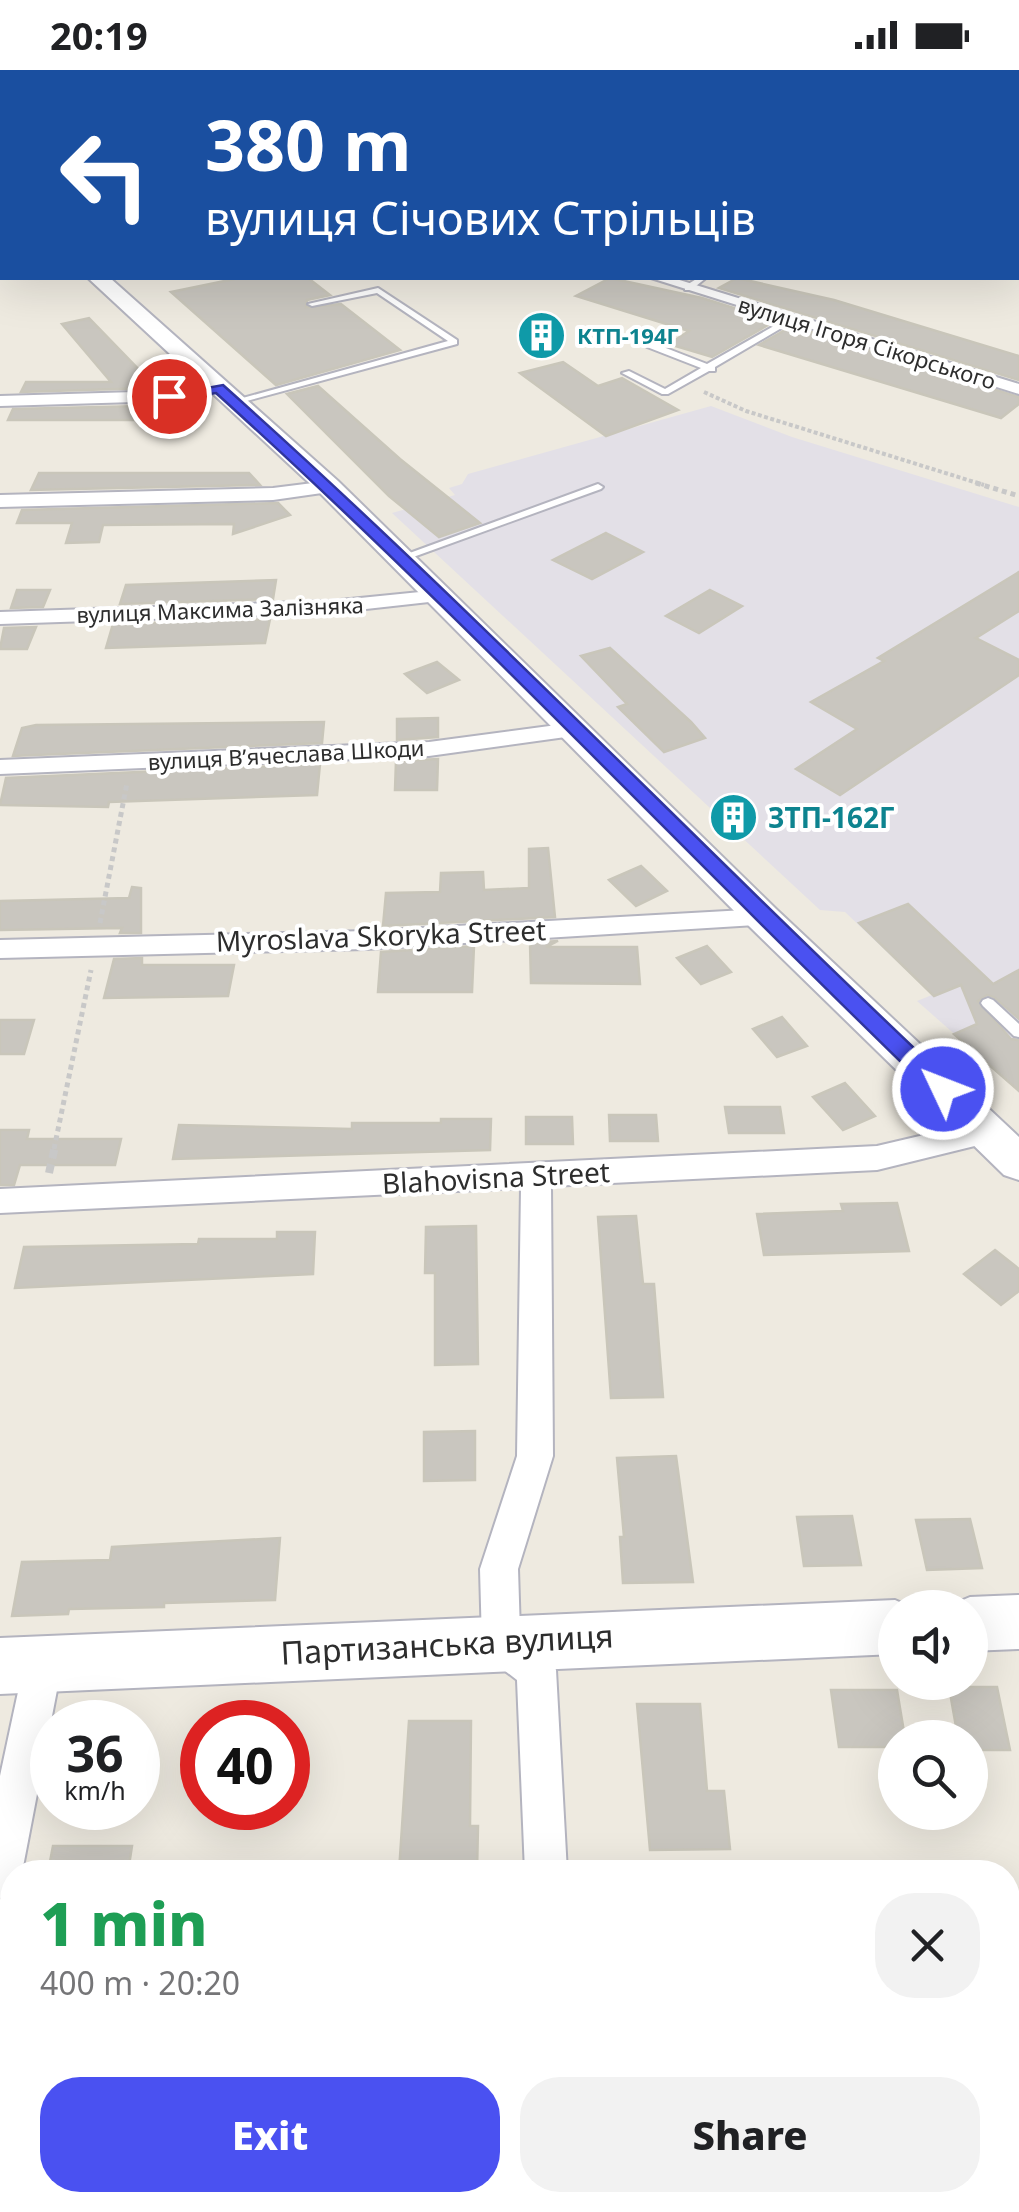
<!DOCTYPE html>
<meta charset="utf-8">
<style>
:root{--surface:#fff;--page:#f2f2f2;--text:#202124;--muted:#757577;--accent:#4a51f1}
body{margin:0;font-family:"Noto Sans",sans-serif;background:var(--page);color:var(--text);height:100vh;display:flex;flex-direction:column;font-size:38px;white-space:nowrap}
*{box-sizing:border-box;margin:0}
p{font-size:32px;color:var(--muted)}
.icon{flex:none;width:55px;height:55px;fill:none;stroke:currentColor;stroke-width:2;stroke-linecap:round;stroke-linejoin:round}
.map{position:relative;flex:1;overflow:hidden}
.panel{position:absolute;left:0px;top:1790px;width:1020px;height:352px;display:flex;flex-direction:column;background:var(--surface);border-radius:40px 40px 0 0;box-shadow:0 10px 40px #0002}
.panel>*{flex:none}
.top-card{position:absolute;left:0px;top:0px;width:1020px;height:210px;box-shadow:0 10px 40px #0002;background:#1a4fa0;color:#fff;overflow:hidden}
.fabs{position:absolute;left:878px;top:1520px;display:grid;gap:20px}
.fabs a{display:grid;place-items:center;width:110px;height:110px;border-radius:50%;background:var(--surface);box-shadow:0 10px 40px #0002;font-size:50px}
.speed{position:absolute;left:30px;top:1630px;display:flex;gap:20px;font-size:50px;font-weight:700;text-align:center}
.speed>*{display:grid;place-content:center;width:130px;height:130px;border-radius:50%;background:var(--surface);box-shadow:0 10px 40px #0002;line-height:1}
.speed small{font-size:25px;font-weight:400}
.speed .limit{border:15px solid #d22;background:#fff;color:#111}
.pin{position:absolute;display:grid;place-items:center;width:85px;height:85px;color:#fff;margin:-42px;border:5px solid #fff;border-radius:50%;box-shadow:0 2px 10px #0007}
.me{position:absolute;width:110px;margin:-55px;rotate:313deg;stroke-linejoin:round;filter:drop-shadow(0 0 8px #0008)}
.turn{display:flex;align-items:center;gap:35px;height:210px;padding:0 40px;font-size:45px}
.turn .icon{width:130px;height:130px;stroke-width:2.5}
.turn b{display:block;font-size:70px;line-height:85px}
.round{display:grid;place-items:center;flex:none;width:105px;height:105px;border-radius:40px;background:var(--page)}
.head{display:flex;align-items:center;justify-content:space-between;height:170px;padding:0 40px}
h1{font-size:60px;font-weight:800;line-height:75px;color:#1e9e55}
.cta{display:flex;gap:20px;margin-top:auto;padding:20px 40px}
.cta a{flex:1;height:115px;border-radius:40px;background:var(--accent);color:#fff;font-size:40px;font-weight:800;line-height:115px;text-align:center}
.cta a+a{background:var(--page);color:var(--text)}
.status{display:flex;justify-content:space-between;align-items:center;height:70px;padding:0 50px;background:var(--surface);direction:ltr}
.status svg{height:28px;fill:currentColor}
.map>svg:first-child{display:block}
.industrial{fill:#e3e0e7}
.building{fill:#c9c6bf;stroke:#c9c6ba;stroke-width:2.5}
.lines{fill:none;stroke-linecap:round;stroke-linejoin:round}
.lane-casing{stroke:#b4b4bf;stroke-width:4}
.street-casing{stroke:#b4b4bf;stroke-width:4}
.secondary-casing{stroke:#b4b4bf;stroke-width:4}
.path-far2{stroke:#c8c8c8;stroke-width:4;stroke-dasharray:4 2.5;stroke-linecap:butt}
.path-far1{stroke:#c8c8c8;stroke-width:5;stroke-dasharray:5 4;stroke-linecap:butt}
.path{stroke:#c8c8c8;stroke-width:8;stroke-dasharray:9 6;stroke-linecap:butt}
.lane{fill:#fff;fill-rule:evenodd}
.street{fill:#fff;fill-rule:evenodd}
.secondary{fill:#fff;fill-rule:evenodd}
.route{fill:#4a51f1;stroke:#30359d;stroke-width:2.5}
.labels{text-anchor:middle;stroke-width:8;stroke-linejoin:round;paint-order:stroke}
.far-culture-label{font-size:22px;font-weight:bold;fill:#0d838f;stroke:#fff;text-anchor:start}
.far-street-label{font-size:22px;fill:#2d2d2d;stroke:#fff}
.culture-label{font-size:28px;font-weight:bold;fill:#0d838f;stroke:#fff;text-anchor:start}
.street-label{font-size:28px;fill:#2d2d2d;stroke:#fff}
.near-street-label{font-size:32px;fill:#2d2d2d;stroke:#fff}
</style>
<div class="status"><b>20:19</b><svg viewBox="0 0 49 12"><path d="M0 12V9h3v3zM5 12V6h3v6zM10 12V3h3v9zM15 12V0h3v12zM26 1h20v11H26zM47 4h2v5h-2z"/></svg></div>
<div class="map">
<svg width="1019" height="2142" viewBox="0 0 1019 2142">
<rect width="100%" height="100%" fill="#eeeae0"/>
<polygon class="industrial" points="711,336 792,367 1019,437 1019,1021 917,931 932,925 845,842 820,840 392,443 455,425 449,418 462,414 468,404"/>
<g class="building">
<polygon points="239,208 308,208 330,225 307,230 306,237 341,234 400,280 276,315 171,222"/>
<polygon points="610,208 702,228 775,251 712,287 669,274 689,261 576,226"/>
<polygon points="737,208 834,230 1019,286 1019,310 719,218"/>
<polygon points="89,248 151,312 149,318 21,322 26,312 111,312 62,254"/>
<polygon points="792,256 1019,327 1019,334 1001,348 759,275"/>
<polygon points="563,292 598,316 622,308 678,340 606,366 520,303"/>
<polygon points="318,316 400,389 480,453 439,467 389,426 287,324"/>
<polygon points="143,336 138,350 8,350 13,339"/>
<polygon points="39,403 249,403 260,415 31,420"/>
<polygon points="278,433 290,445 233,464 234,454 103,455 99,472 66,473 72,453 17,453 22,440"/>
<polygon points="606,463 643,482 592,509 553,490"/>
<polygon points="1019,502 1019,541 976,568 1019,590 1019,605 840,725 796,699 857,659 811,632 884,591 878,588"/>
<polygon points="276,510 273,529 120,534 126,515"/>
<polygon points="17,520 50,520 43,537 11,538"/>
<polygon points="710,520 742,536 699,563 666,546"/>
<polygon points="270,549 265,573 106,578 113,554"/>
<polygon points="36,557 27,579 0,579 4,558"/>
<polygon points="610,578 691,652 705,668 664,682 618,637 627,634 581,586"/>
<polygon points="437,592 459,610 427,623 405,604"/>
<polygon points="438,648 438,667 397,670 397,649"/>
<polygon points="324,652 322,673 13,686 22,658 36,655"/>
<polygon points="438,689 437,720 395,720 396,691"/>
<polygon points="320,694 317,725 109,732 108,737 0,735 6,708"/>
<polygon points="548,778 555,847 383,856 386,823 440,822 441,803 483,802 484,820 529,818 529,779"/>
<polygon points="641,796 667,821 636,836 609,810"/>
<polygon points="132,817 141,818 141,863 120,863 122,858 0,860 0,831 129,828"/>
<polygon points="908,834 993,914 1019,900 1019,949 994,927 987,925 978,931 1011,969 1019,970 1019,1021 954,964 977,954 961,915 934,926 859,853"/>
<polygon points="558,871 546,877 637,877 640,914 531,913 530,873"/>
<polygon points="474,876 472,922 378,922 381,882"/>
<polygon points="707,876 731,902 701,914 677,888"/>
<polygon points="142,888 142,895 234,895 228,926 104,928 114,889"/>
<polygon points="782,947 807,976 777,987 753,959"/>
<polygon points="0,950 34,950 24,984 0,984"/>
<polygon points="845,1013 875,1046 843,1060 813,1027"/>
<polygon points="725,1037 780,1037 784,1063 729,1063"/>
<polygon points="609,1045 656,1045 658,1071 610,1071"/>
<polygon points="526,1047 572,1047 573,1074 526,1074"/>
<polygon points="441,1049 491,1049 490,1080 173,1089 179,1055 352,1059 352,1053 441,1053"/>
<polygon points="0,1060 29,1060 27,1069 121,1069 115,1095 20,1095 14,1115 0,1115"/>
<polygon points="897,1133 909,1181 764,1185 757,1144 843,1141 841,1134"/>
<polygon points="636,1146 643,1214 654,1214 663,1327 611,1328 598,1147"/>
<polygon points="476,1156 478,1294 435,1295 435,1203 425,1203 426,1157"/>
<polygon points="277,1162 315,1162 313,1204 15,1218 24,1177 198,1174 199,1169 277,1169"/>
<polygon points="995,1180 1019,1199 1019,1221 1001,1235 964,1204"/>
<polygon points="475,1361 475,1410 424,1411 424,1362"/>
<polygon points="676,1386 693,1512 623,1513 620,1467 624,1467 617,1388"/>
<polygon points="852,1446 861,1495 804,1496 797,1447"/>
<polygon points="970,1449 982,1498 927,1500 916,1450"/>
<polygon points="280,1468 275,1530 164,1533 164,1537 69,1539 68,1544 12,1546 22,1492 110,1490 112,1477"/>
<polygon points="949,1617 997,1617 1010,1680 970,1680 970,1668 958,1668"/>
<polygon points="831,1620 897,1620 905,1668 895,1668 895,1677 839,1677"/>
<polygon points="637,1634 700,1634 707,1721 724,1721 730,1779 650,1780"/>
<polygon points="409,1651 471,1651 470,1756 478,1756 477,1802 399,1802"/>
<polygon points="53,1776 132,1776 128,1802 48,1802"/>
</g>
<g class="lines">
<defs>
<g id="lane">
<polygon points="0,66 2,67 2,72 0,71"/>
<polygon points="698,208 706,208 691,220 685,220 685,216"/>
<polygon points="378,218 457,270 457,274 232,335 232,331 448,271 377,223 312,236 308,234"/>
<polygon points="788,248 795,250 715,297 715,301 709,301 668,324 662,324 622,303 629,301 665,319 701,298 647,277 647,273 653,273 707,294"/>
<polygon points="598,414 603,417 601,419 405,490 396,488"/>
<polygon points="988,928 993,930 1019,954 1019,967 1014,966 983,936 981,933 983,930"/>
</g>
<g id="street">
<polygon points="254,0 274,0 276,2 256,2"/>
<polygon points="658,0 681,0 683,2 660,2"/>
<polygon points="984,0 1008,0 1010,2 986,2"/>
<rect x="1018" y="95" width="1" height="8"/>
<rect x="1018" y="173" width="1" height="9"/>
<polygon points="651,208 673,208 1019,314 1019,324"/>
<polygon points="219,313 225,314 225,322 169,331 0,336 0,326 169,321"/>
<polygon points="329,411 338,417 336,421 273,430 0,437 0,425 273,418"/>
<polygon points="440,520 450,526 447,530 330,543 0,554 0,542 330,531"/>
<polygon points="572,653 583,660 580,665 429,686 0,704 0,690 429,672"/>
<polygon points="763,839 776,848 772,854 366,879 0,888 0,870 366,861"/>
<polygon points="988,1050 999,1054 1003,1062 999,1070 877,1100 551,1116 553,1386 518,1499 520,1563 550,1586 556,1600 567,1802 525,1802 517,1610 487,1587 482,1573 480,1499 517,1386 521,1118 0,1143 0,1119 877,1076"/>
<polygon points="43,1575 57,1580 62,1594 22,1802 12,1802 12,1823 0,1828 0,1706 24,1594 29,1580"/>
<polygon points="538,2130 586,2130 587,2142 539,2142"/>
</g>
<g id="secondary">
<polygon points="0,110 2,111 2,124 0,123"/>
<polygon points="88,208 110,208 338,411 776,839 1019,1067 1019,1110 1004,1105 750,857 320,423"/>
<polygon points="1019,1525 1019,1579 970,1581 970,1538 951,1535 970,1527"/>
<polygon points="895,1530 913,1538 895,1538 895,1584 0,1624 0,1568"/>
</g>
</defs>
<use href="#lane" class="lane-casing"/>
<use href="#street" class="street-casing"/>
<use href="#secondary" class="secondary-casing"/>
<polyline class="path-far2" points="704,322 746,341 984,415"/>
<g class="path-far1">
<polyline points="976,413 1019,426"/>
<polyline points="100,853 127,713"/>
<polyline points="54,1079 91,900"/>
</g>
<polyline class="path" points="49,1103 55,1076"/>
<use href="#lane" class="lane"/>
<use href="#street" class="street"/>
<use href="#secondary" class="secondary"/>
</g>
<path class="route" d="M 223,315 C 474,539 706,783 951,1013 L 951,1025 L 935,1025 C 694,793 464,547 216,323 L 169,330 L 163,326 Z"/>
<defs>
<symbol id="building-disc" viewBox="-11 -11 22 22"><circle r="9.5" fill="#0f9aa8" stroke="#fff"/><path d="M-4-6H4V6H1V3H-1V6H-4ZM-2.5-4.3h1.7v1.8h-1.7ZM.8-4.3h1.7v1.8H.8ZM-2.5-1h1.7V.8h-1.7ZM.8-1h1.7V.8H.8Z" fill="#fff"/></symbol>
</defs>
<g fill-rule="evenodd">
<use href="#building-disc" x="514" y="238" width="55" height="55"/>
<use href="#building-disc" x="706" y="720" width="55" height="55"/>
</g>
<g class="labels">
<g class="far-culture-label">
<text x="577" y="274">КТП-194Г</text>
</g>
<g class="far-street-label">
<text transform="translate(867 273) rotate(17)" y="8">вулиця Ігоря Сікорського</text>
<text transform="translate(220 540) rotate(-2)" y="8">вулиця Максима Залізняка</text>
<text transform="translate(286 685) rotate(-3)" y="8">вулиця Вʼячеслава Шкоди</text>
</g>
<g class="culture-label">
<text x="768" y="758">ЗТП-162Г</text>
</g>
<g class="street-label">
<text transform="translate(381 866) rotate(-2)" y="10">Myroslava Skoryka Street</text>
<text transform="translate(496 1108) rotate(-3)" y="10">Blahovisna Street</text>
</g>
<g class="near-street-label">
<text transform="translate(447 1575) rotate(-3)" y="11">Партизанська вулиця</text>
</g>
</g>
</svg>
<div class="fabs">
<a><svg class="icon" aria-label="sound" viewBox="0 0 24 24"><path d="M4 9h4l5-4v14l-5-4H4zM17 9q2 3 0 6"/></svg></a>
<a><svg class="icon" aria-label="search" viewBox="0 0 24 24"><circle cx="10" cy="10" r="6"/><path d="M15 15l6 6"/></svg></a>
</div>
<div class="speed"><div>36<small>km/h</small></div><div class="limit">40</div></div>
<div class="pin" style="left:169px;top:326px;background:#d93025"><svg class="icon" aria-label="arrive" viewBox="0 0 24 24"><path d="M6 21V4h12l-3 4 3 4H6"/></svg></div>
<svg class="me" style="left:943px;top:1019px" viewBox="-20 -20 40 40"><circle r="17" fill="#4a51f1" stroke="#fff" stroke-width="3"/><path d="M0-11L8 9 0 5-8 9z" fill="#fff"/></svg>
<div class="top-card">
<div class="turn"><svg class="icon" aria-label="left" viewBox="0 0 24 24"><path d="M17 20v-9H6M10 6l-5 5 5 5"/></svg><div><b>380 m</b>вулиця Січових Стрільців</div></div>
</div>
<section class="panel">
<div class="head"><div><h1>1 min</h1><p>400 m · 20:20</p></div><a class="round"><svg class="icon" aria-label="close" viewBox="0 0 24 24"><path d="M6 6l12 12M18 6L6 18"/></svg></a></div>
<div class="cta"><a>Exit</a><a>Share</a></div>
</section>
</div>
